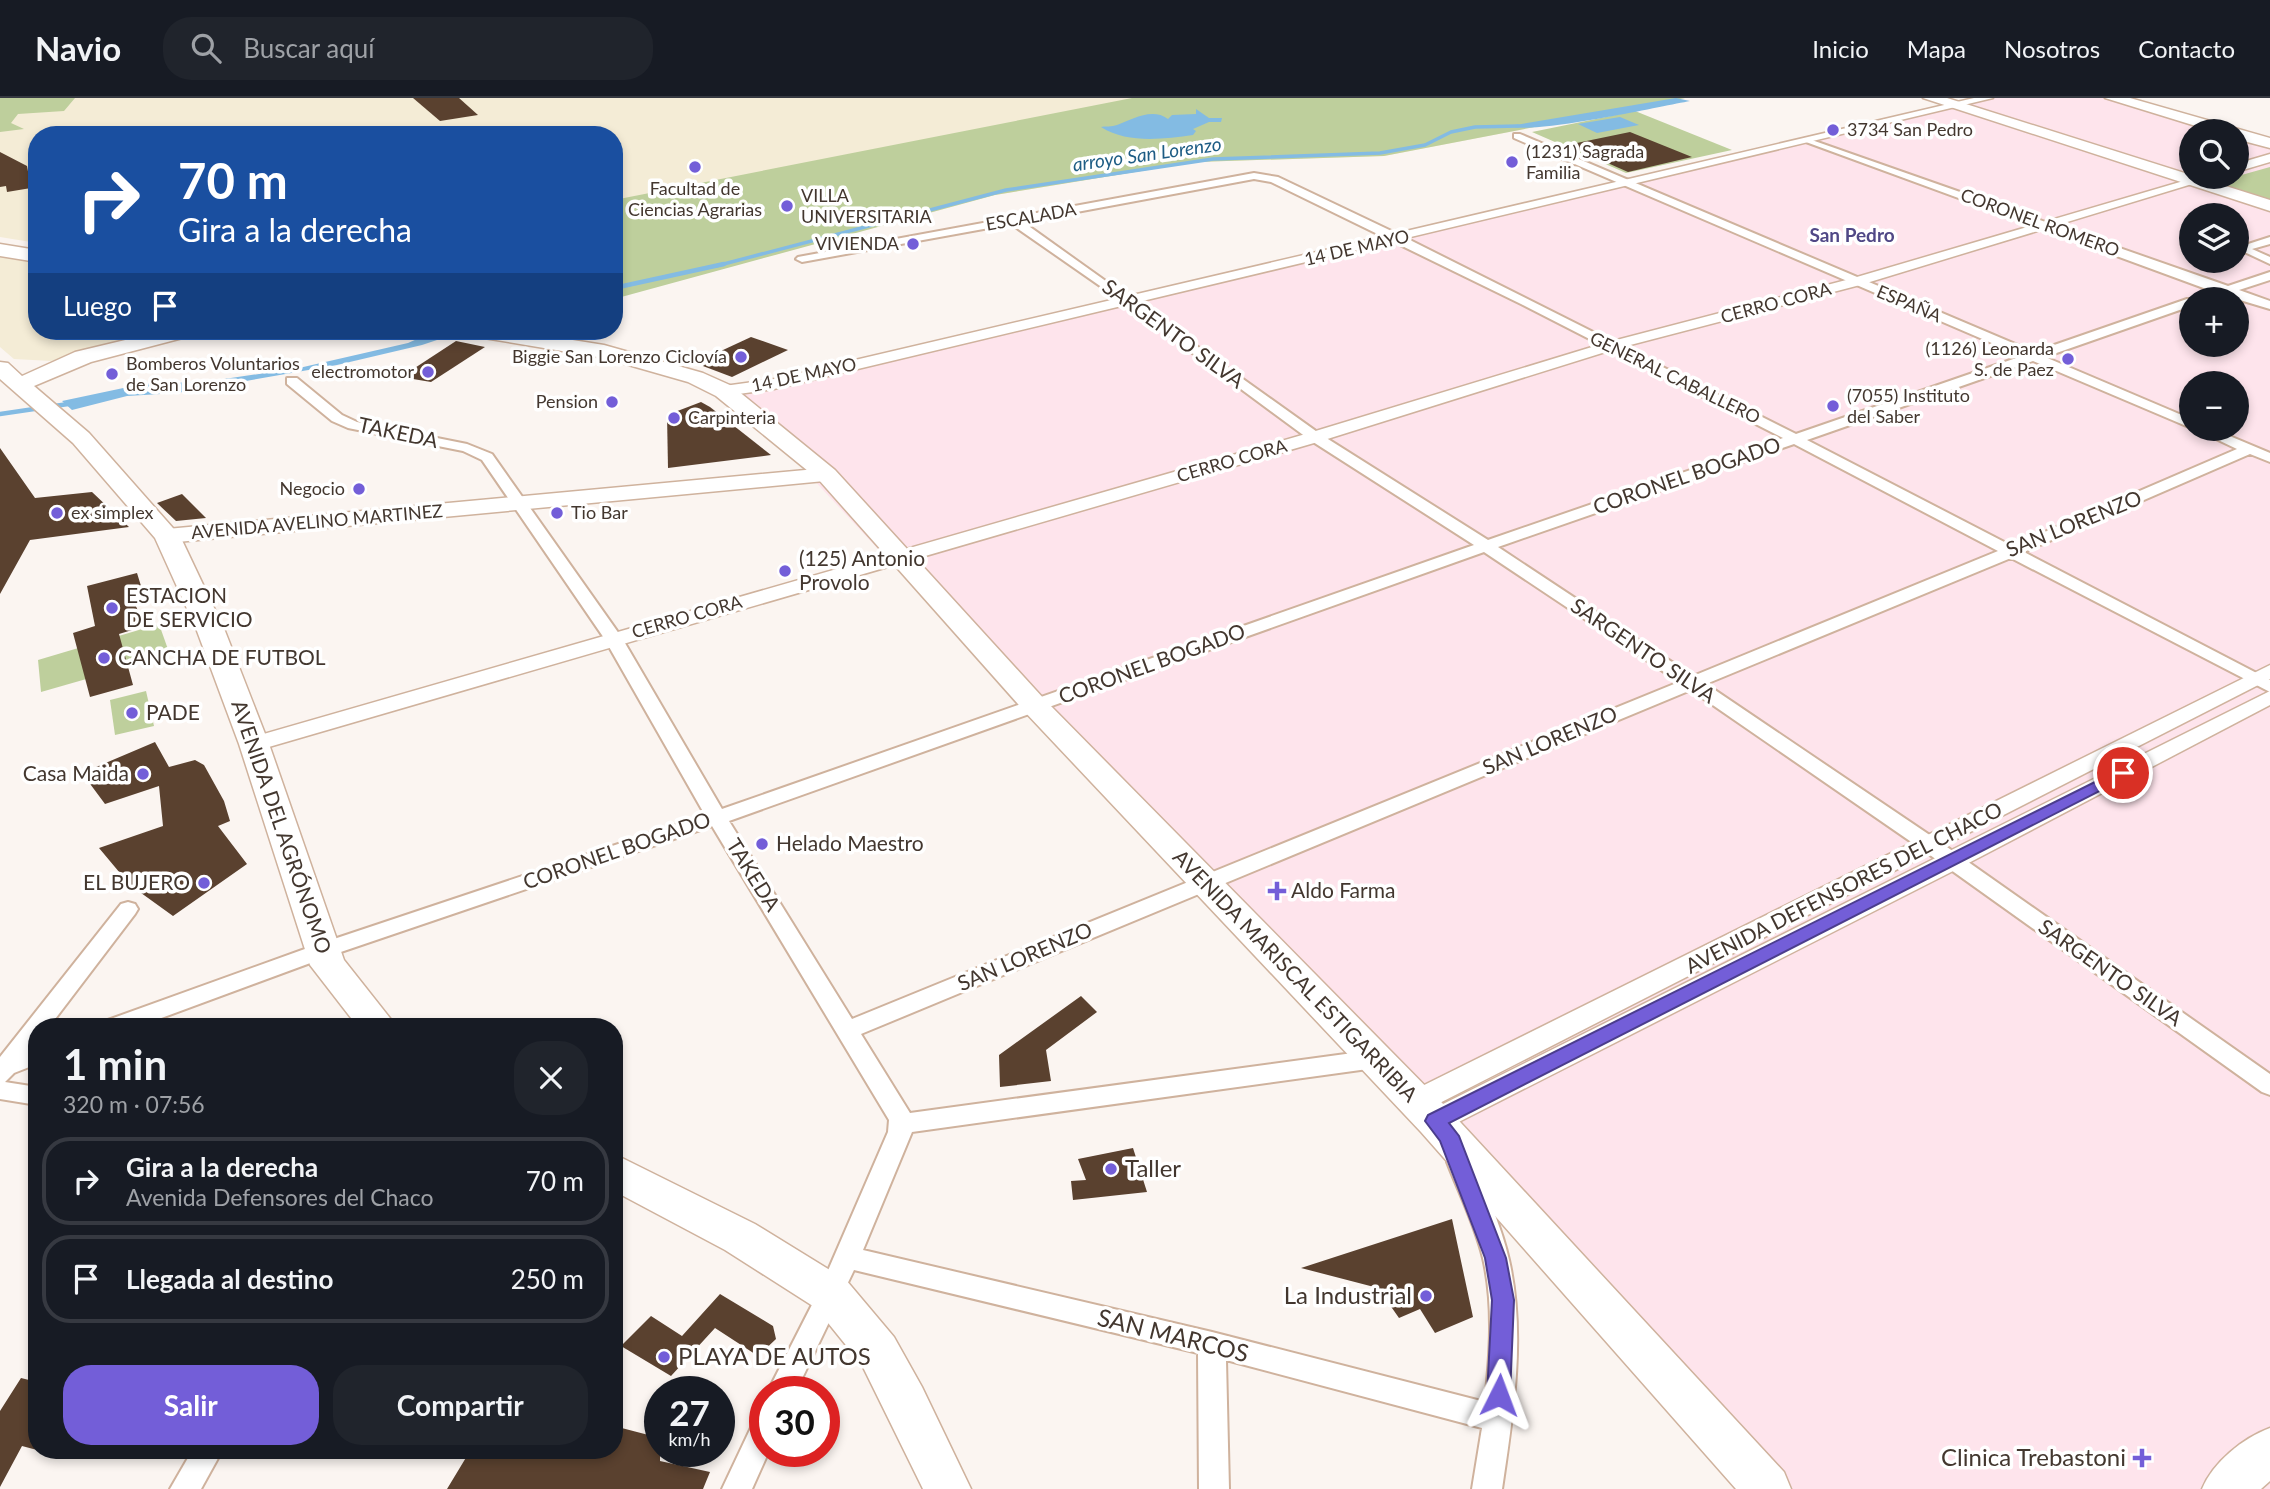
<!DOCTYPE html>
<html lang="es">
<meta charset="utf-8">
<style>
:root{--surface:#171b24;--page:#20242c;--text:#f1f3f6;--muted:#9ea1a6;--line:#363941;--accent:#735ed8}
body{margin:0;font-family:Lato,sans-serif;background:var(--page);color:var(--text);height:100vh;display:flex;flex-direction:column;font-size:26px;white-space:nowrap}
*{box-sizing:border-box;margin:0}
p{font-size:23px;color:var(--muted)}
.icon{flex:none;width:38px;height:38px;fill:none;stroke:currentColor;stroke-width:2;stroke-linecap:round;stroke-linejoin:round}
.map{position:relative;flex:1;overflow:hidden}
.sheet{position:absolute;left:28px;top:920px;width:595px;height:441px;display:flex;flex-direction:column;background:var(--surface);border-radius:28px;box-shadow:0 4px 10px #0003}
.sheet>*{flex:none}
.top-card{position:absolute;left:28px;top:28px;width:595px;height:214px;border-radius:28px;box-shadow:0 4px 10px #0003;background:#1a4fa0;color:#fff;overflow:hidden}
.buttons{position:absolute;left:2179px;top:21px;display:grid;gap:14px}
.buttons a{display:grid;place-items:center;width:70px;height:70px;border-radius:50%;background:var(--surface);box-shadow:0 4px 10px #0003;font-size:35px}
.speed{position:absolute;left:644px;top:1278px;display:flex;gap:14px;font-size:35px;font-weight:700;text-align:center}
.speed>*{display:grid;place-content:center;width:91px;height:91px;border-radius:50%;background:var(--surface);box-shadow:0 4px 10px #0003;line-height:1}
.speed small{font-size:18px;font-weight:400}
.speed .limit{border:10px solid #d22;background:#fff;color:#111}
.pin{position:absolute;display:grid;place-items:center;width:60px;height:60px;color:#fff;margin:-30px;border:4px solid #fff;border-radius:50%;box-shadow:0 2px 7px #0007}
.me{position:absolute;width:77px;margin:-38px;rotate:3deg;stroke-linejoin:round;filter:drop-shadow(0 0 5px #0008)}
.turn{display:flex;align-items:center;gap:24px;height:147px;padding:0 35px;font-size:32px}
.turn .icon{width:91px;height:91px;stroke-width:2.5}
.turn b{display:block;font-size:49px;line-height:60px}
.then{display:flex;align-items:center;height:66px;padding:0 35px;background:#0003;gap:14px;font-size:26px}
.round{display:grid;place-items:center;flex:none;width:74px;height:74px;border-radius:28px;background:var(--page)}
.overview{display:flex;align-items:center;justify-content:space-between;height:119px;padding:0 35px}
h1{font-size:42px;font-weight:700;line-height:52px}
.action{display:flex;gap:14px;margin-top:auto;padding:14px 35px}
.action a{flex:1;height:80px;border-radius:28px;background:var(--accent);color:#fff;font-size:28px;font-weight:700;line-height:80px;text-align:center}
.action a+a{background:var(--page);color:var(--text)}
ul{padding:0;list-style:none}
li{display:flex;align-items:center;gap:21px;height:88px;margin:0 14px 10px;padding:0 21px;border:4px solid var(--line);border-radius:28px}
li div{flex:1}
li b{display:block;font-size:26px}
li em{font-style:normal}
header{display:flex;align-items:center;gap:42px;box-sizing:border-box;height:98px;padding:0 35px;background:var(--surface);border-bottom:2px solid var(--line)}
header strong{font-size:33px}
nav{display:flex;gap:38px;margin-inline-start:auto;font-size:24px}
.search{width:490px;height:63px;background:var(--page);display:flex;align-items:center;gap:18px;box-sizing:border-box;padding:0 24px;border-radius:28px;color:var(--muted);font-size:26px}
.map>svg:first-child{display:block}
.commercial{fill:#fee4ec;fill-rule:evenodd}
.education{fill:#f4ecd6}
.green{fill:#becf9c}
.water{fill:#83bbe3}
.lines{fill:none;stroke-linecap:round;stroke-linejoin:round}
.stream-far1{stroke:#83bbe3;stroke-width:3.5}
.stream{stroke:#83bbe3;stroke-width:4.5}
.building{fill:#5a412f}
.minor-casing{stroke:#cfb29d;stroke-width:4}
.tertiary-casing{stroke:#cfb29d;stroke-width:3}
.primary-casing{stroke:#cfb29d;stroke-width:3}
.trunk-casing{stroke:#cfb29d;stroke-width:3}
.minor{fill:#fff;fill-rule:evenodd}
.tertiary{fill:#fff;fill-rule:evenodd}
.primary{fill:#fff;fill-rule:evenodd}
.trunk{fill:#fff;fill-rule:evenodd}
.route{fill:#735ed8;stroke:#4b3d8c;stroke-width:2}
.poi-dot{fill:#735ed8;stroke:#fff;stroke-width:2.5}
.labels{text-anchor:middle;stroke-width:7;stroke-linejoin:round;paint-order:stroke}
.far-poi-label{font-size:18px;fill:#43372f;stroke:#fff;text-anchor:start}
.far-street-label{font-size:18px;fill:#43372f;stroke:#fff}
.far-water-label{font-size:19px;font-style:italic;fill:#1d5c84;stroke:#fff}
.far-neighbourhood-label{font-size:19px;font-weight:bold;fill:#504886;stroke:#fff}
.street-label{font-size:21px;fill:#43372f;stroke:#fff}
.poi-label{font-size:21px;fill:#43372f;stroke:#fff;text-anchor:start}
.near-poi-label{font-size:24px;fill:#43372f;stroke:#fff;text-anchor:start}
.near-street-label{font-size:24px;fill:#43372f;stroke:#fff}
</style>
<header>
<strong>Navio</strong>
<div class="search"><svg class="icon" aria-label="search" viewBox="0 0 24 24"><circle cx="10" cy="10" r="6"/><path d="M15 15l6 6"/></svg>Buscar aquí</div>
<nav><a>Inicio</a><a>Mapa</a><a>Nosotros</a><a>Contacto</a></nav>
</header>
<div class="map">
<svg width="2270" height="1391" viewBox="0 0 2270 1391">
<rect width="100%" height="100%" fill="#fbf5f1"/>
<path class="commercial" d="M 1986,0 L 2114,0 L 2229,33 L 2191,33 L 2191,79 L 2236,79 L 2237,35 L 2270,45 L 2270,1391 L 1752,1391 L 731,293 ZM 2191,117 L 2236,117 L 2236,163 L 2191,163 ZM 2191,201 L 2236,201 L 2236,247 L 2191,247 ZM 2191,285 L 2236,285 L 2236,331 L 2191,331 Z"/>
<g class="education">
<polygon points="0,0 1685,0 1384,58 1196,64 995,97 614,200 614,37 37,37 37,145 0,139"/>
<polygon points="0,158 37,164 37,233 227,233 51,263 14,261 0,249"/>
</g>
<g class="green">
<polygon points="0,0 75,0 64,13 18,16 11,25 24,31 0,34"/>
<polygon points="1132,0 1685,0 1384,58 1196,64 995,97 614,201 614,102"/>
<polygon points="1635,13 1732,52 1626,75 1532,34"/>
<polygon points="2270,69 2270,104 2213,85"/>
<polygon points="159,526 170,557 41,594 38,562"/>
<polygon points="146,593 154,628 115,637 110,602"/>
</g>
<g class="water">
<path d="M 1676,0 L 1690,3 C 1658,9 1531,37 1509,28 Z"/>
<path d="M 1196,11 L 1209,20 L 1222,20 L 1221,24 L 1209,24 L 1193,31 L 1196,33 L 1193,37 C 1163,41 1128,46 1101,29 C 1105,28 1112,29 1117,27 C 1131,22 1152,9 1168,21 L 1172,17 L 1196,16 Z"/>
<polygon points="1620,19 1639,27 1597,35 1578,26"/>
<polygon points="435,233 455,236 422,247 337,267 177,295 127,298 72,312 62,303 147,285 204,284 299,270 408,245"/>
</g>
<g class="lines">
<polyline class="stream-far1" points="716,168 1006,92 1213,61 1380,55 1425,47 1451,34 1475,29 1518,28"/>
<g class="stream">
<polyline points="614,190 724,166"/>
<polyline points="441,237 455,233"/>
<polyline points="0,316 75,305"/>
</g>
</g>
<g class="building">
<polygon points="413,0 459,0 478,17 440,23"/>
<polygon points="1630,34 1692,59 1628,74 1567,47"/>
<polygon points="0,54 27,68 31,90 7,94 6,88 0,89"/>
<polygon points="751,239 788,252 732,279 695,265"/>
<polygon points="456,243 485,249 431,284 401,279"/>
<polygon points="701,304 710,309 771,357 668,370 667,317"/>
<polygon points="0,350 35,400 92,394 129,429 30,442 0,496"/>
<polygon points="182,396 206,420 176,423 157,405"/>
<polygon points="137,475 145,501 134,504 145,528 119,536 133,587 90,599 73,535 95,528 87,488"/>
<polygon points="155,644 169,669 195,662 204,667 224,703 230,723 218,728 247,766 173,818 130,787 99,750 163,728 159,688 105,706 82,675"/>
<polygon points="1081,898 1097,914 1046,952 1051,983 1000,989 999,957"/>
<polygon points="1133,1050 1147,1094 1073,1102 1071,1083 1086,1082 1078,1061"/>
<polygon points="1452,1121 1473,1219 1435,1235 1420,1211 1399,1220 1378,1190 1301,1170"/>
<polygon points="720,1196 773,1228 776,1241 758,1258 715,1230 671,1278 621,1248 651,1218 682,1238"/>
<polygon points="21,1280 37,1284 37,1352 22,1348 0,1389 0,1313"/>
<polygon points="614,1328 660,1340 660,1363 710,1374 703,1391 447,1391 470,1353 614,1353"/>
</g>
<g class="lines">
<defs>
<g id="minor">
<path d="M 1514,36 L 1520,36 L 2034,254 L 2187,201 L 2195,201 L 2191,201 L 2191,208 L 2045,259 L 2191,321 L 2191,330 L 2033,263 L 1807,342 L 2012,448 L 2237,351 L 2195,331 L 2213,331 L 2270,355 L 2270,364 L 2250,356 L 2024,454 L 2270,582 L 2270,594 L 2011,460 L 1706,586 L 1937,742 L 2270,976 L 2270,997 L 2262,994 L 1923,752 L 1691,592 L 861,936 L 910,1015 L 1375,952 L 1383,955 L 1387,961 L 1383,967 L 1375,970 L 912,1034 L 863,1152 L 1212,1234 L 1485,1304 C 1490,1257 1494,1207 1483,1160 C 1475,1127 1459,1095 1447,1064 L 1450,1057 L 1459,1054 L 1468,1057 C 1484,1089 1501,1126 1509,1162 C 1526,1236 1513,1317 1502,1391 L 1472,1391 L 1482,1330 L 1226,1262 L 1229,1391 L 1199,1391 L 1198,1255 L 854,1172 L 796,1293 L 768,1293 L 820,1191 L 888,1034 L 889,1022 L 712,728 L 332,857 L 137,929 L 102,929 L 105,923 L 316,847 L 705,717 L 604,540 L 482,362 L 463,353 L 348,330 L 332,323 L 287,286 L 287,280 L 297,280 L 342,317 L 357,324 L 467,346 L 492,356 L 622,540 L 722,711 L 1474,447 L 1310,342 L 1126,206 L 1011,126 L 802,164 L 796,161 L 798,159 L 1254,75 L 1278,79 L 1404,139 L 1796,336 L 2022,258 L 1514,40 ZM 1254,81 L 1271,84 L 1521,206 L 1783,340 L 1488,442 L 1320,336 L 1023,124 ZM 1794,346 L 1998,453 L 1693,578 L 1498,449 ZM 1484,454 L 1679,584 L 852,921 L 729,723 Z"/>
<polygon points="1806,40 2228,188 2270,174 2270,182 2239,192 2270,203 2270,211 2220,196 1806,44"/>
<polygon points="2270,139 2270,146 2252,151 2270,159 2270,166 2236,150"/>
<polygon points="128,804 135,806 138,811 135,816 49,929 37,929 37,945 34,949 37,948 37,966 14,975 5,984 37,989 37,1007 0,1001 0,959 121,806"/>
<polygon points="765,1318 765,1353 769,1353 752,1391 722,1391 755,1321"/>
<polygon points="192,1353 222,1353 201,1391 170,1391"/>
</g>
<g id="tertiary">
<polygon points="1974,0 1993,0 774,291 724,298 716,293 724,288 774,281"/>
<polygon points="2270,56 2270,64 2236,74 2236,66"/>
<polygon points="2197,79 2215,79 1860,187 1615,251 1321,343 262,651 254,653 243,646 246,641 1309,335 1605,245 1850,181"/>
<polygon points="2270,567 2270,581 1426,1012 1416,1015 1406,1012 1402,1004 1406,996"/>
<polygon points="2270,593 2270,607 1961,769 1445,1031 1435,1034 1425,1031 1421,1023 1425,1015"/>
</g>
<polygon id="primary" points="827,370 838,377 835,382 167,445 159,443 155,438 159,433 167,431"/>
<g id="trunk">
<polygon points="1923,0 1947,0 2270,102 2270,113"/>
<polygon points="2105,0 2130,0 2270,40 2270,50 2236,41 2236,33 2212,33"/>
<polygon points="0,146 37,152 37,164 0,158"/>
<polygon points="163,233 197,233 194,237 91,264 34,288 89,335 180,438 225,533 269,646 344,862 397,929 358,929 310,867 239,646 197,533 155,440 73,345 0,281 0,264 8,265 22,278 75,254"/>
<polygon points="468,233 516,233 604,247 703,275 732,288 835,372 1045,602 1449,1012 1784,1374 1791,1391 1736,1391 1421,1034 1025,614 819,382 716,298 688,284 604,260 478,239"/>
<polygon points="614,1056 755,1126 846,1182 894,1239 922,1289 971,1391 923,1391 862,1267 816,1210 725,1152 614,1093"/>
<path d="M 2270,1330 L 2270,1383 L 2261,1391 L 2202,1391 C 2213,1364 2243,1340 2270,1330 Z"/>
</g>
</defs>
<use href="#minor" class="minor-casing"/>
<use href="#tertiary" class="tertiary-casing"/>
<use href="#primary" class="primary-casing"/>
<use href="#trunk" class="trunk-casing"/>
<use href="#minor" class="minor"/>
<use href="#tertiary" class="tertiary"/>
<use href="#primary" class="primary"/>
<use href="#trunk" class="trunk"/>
</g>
<polygon class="route" points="2123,670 2131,675 2129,678 1449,1025 1459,1038 1506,1160 1514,1202 1510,1297 1507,1305 1499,1308 1491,1305 1487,1297 1492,1202 1485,1160 1440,1043 1425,1023 1428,1017"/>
<g class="poi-dot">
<circle cx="1833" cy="32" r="7"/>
<circle cx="1512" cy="64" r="7"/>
<circle cx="695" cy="69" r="7"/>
<circle cx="787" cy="108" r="7"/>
<circle cx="913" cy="146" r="7"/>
<circle cx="741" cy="259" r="7"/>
<circle cx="2068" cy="261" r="7"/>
<circle cx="428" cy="274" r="7"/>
<circle cx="112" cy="276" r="7"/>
<circle cx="612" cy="304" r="7"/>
<circle cx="1833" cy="308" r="7"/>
<circle cx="674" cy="320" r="7"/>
<circle cx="359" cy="391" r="7"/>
<circle cx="57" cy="415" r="7"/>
<circle cx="557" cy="415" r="7"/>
<circle cx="785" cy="473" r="7"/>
<circle cx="112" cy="510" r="7"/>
<circle cx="104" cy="560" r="7"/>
<circle cx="132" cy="615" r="7"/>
<circle cx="143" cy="676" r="7"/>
<circle cx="762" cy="746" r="7"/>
<circle cx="204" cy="785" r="7"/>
<path d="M1273.5 782.5h7v7h7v7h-7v7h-7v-7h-7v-7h7z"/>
<circle cx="1111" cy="1071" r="7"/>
<circle cx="1426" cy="1198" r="7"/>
<circle cx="664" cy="1259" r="7"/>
<path d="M2138.5 1349.5h7v7h7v7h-7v7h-7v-7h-7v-7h7z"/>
</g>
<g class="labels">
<g class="far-poi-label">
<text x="1847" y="38">3734 San Pedro</text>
<text x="1526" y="60">(1231) Sagrada<tspan x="1526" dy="21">Familia</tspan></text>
<text x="695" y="97" text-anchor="middle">Facultad de<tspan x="695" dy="21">Ciencias Agrarias</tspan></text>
<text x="801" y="104">VILLA<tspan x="801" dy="21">UNIVERSITARIA</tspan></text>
<text x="899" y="152" text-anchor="end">VIVIENDA</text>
<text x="2054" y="257" text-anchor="end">(1126) Leonarda<tspan x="2054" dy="21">S. de Paez</tspan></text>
<text x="727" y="265" text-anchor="end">Biggie San Lorenzo Ciclovía</text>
<text x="126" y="272">Bomberos Voluntarios<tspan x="126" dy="21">de San Lorenzo</tspan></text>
<text x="414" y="280" text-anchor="end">electromotor</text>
<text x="1847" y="304">(7055) Instituto<tspan x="1847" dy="21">del Saber</tspan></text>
<text x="598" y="310" text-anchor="end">Pension</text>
<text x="688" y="326">Carpinteria</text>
<text x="345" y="397" text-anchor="end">Negocio</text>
<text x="71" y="421">ex simplex</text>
<text x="571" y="421">Tio Bar</text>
</g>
<g class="far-street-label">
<text transform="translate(1031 119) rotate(-10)" y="6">ESCALADA</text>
<text transform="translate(2040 125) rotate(20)" y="6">CORONEL ROMERO</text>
<text transform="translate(1357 150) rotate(-13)" y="6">14 DE MAYO</text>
<text transform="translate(1776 205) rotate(-15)" y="6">CERRO CORA</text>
<text transform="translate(1909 206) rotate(23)" y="6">ESPAÑA</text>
<text transform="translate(804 277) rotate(-12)" y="6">14 DE MAYO</text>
<text transform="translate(1675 280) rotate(26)" y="6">GENERAL CABALLERO</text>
<text transform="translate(1232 363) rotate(-16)" y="6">CERRO CORA</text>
<text transform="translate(317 424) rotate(-5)" y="6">AVENIDA AVELINO MARTINEZ</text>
<text transform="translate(687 519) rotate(-16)" y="6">CERRO CORA</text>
</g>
<g class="far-water-label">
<text transform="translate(1147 56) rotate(-8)" y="7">arroyo San Lorenzo</text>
</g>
<g class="far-neighbourhood-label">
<text x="1852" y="144">San Pedro</text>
</g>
<g class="street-label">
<text transform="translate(1173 236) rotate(36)" y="7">SARGENTO SILVA</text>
<text transform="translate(398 335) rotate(12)" y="7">TAKEDA</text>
<text transform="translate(1687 378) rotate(-19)" y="7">CORONEL BOGADO</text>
<text transform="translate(2074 426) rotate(-22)" y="7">SAN LORENZO</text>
<text transform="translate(1643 553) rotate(34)" y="7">SARGENTO SILVA</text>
<text transform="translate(1152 566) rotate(-20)" y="7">CORONEL BOGADO</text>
<text transform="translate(1550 643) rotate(-23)" y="7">SAN LORENZO</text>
<text transform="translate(281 729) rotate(71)" y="7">AVENIDA DEL AGRÓNOMO</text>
<text transform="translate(617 753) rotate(-19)" y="7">CORONEL BOGADO</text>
<text transform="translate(753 777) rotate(58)" y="7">TAKEDA</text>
<text transform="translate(1844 790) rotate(-27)" y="7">AVENIDA DEFENSORES DEL CHACO</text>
<text transform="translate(1025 859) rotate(-23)" y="7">SAN LORENZO</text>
<text transform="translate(2110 875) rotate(35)" y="7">SARGENTO SILVA</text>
<text transform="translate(1295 878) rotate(46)" y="7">AVENIDA MARISCAL ESTIGARRIBIA</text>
</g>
<g class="poi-label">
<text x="799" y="468">(125) Antonio<tspan x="799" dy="24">Provolo</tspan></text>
<text x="126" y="505">ESTACION<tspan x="126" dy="24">DE SERVICIO</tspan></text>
<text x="118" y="567">CANCHA DE FUTBOL</text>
<text x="146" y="622">PADE</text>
<text x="129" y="683" text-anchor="end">Casa Maida</text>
<text x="776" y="753">Helado Maestro</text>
<text x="190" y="792" text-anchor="end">EL BUJERO</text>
<text x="1291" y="800">Aldo Farma</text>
</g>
<g class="near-poi-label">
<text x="1125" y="1079">Taller</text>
<text x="1412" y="1206" text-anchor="end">La Industrial</text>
<text x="678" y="1267">PLAYA DE AUTOS</text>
<text x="2126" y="1368" text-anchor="end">Clinica Trebastoni</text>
</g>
<g class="near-street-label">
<text transform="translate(1173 1238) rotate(14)" y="8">SAN MARCOS</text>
</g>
</g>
</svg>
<div class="buttons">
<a><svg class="icon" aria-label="search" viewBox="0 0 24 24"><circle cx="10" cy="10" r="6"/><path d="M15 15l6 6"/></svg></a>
<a><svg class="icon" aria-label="layers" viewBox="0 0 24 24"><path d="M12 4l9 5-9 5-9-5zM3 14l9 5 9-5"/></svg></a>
<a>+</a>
<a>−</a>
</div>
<div class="speed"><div>27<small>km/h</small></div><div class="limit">30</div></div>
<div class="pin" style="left:2123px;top:675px;background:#d93025"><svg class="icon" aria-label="arrive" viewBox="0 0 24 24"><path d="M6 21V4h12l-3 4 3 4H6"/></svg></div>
<svg class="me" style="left:1499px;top:1297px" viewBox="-20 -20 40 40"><path d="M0-17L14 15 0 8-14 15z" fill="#735ed8" stroke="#fff" stroke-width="4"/></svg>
<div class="top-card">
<div class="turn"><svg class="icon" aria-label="right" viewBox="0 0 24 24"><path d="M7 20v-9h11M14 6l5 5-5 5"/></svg><div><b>70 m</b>Gira a la derecha</div></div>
<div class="then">Luego<svg class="icon" aria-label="arrive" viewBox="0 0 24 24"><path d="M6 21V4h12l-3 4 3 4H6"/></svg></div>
</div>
<section class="sheet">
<div class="overview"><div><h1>1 min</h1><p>320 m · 07:56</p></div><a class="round"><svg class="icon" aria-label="close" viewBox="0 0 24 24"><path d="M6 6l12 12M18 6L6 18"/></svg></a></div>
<ul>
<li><svg class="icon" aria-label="right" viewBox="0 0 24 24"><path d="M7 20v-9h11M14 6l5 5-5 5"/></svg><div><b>Gira a la derecha</b><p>Avenida Defensores del Chaco</p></div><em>70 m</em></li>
<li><svg class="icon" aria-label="arrive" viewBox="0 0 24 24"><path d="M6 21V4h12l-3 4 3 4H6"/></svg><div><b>Llegada al destino</b></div><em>250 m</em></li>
</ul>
<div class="action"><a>Salir</a><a>Compartir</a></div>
</section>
</div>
